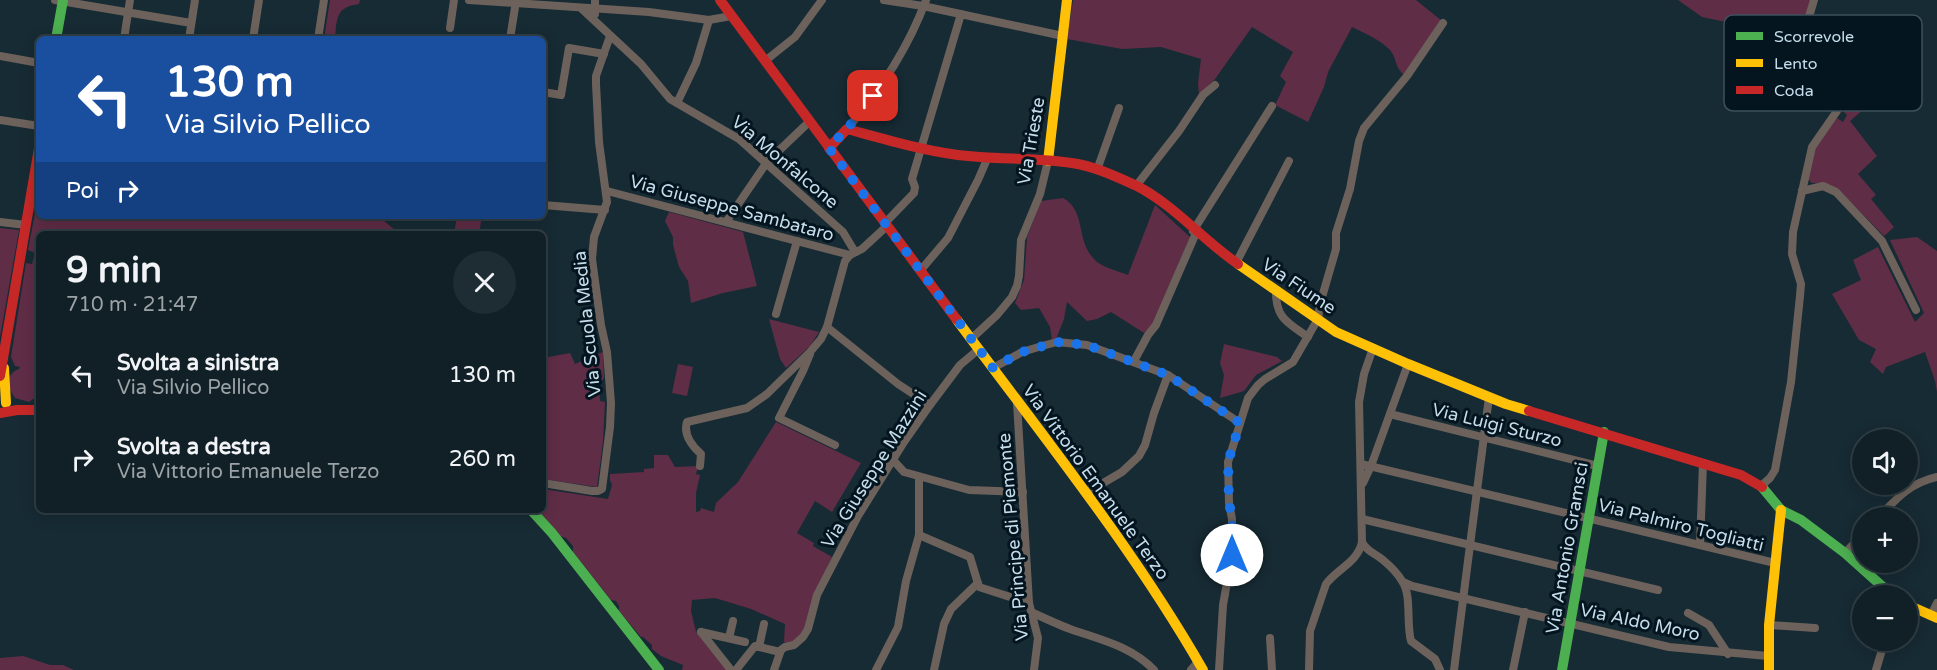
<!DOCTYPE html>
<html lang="it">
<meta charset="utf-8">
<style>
:root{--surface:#112027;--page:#1e2d33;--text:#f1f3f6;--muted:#9ca3a7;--line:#303e44}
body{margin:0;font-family:"Varela Round",sans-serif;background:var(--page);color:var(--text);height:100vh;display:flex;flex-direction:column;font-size:22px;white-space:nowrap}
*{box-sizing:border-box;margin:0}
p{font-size:20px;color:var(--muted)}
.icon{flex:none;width:33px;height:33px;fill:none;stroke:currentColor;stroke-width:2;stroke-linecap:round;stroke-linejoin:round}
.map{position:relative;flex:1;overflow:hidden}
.details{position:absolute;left:36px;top:231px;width:510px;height:282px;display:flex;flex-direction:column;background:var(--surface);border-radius:9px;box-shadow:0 3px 15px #0003,0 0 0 2px var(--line)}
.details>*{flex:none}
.top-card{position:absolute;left:36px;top:36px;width:510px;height:183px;border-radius:9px;box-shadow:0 3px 15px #0003,0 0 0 2px var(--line);background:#1a4fa0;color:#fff;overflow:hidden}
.tools{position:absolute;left:1852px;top:429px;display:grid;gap:12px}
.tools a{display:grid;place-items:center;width:66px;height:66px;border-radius:50%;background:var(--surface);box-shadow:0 3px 15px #0003,0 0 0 2px var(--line);font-size:30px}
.pin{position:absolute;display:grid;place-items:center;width:51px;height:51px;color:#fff;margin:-26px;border-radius:12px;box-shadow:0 3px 9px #0006}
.me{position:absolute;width:66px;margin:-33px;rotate:0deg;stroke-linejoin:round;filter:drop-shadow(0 0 4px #0008)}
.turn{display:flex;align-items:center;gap:21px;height:126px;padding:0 30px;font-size:27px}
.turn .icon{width:78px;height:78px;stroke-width:2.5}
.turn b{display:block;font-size:42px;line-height:51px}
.then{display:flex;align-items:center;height:57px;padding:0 30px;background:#0003;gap:12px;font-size:22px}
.round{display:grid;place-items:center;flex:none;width:63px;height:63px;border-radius:32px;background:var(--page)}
.headline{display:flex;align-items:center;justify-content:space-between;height:102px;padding:0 30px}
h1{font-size:36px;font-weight:800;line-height:45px}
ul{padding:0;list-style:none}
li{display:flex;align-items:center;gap:18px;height:84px;padding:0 30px}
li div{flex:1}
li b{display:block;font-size:22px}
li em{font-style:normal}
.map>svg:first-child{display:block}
.green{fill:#5f2d46}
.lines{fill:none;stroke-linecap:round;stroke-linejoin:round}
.street{stroke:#6d625b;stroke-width:8}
.fast{stroke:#4caf50;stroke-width:10}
.slow{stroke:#ffc107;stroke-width:10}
.jam{stroke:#c62828;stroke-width:10}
.route{stroke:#1a73e8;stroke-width:10;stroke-dasharray:0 18}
.labels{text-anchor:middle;stroke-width:6;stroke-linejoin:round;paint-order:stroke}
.street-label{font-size:18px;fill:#c5ddeb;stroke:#04151f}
.key{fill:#04151f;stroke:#3e515c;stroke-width:1.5}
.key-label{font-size:16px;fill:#c5ddeb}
</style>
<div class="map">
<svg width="1937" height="670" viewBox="0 0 1937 670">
<rect width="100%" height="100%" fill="#172b34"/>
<g class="green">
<path d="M 330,0 L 360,0 L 359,4 C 335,7 337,19 335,39 L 324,39 Z"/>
<path d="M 1073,0 L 1416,0 L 1442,21 L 1405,76 C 1393,65 1398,60 1390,50 C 1381,40 1364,33 1352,27 L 1328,72 L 1324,87 L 1308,122 L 1275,105 L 1286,82 L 1280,76 L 1293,52 L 1252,27 L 1215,79 L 1199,95 L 1198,83 L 1201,59 L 1161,47 L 1122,49 L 1067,39 Z"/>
<polygon points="1678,0 1811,0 1809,11 1798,37 1702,17"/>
<polygon points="1860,103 1864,109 1850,121 1877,156 1858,174 1876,195 1871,199 1894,227 1884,236 1839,190 1825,183 1812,183 1808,179 1814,147 1837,118 1843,122 1847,115 1843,111"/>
<path d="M 1063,198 C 1088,212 1074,242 1097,262 C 1105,268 1118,271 1128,275 L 1155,205 L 1190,237 L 1152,326 L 1144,333 L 1111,312 L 1097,319 L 1087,321 L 1067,302 L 1064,319 L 1056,339 L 1052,340 L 1050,327 L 1039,308 L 1021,310 L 1015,303 L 1024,280 L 1027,237 L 1041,201 Z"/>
<path d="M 37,203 L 39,204 L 39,216 L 210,216 L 219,217 L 221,220 L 230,218 L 254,220 L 255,216 L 378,216 L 400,234 L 39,234 L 39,400 L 33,399 L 29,402 L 15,398 C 7,387 5,374 19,369 L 20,367 L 15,366 L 11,357 L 26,263 L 32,264 L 35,253 L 28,250 Z"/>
<polygon points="669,212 743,232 757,286 723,293 691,303 688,281 679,267 673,245 673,237 665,221"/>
<polygon points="457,216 482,216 479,234 454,234"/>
<polygon points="0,228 19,230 0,337"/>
<polygon points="1917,237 1937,251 1937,392 1935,381 1925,352 1886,367 1883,374 1870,362 1876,349 1859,340 1832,294 1861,280 1853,260 1878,247 1915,322 1924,313 1890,240"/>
<polygon points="769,319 819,332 810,346 786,368 780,359"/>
<polygon points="1224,344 1277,357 1282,361 1256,375 1244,391 1220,398 1224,375 1220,363"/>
<polygon points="603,352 604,378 599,384 600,401 605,402 603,442 597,487 543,479 543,358 570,353 575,364"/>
<polygon points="678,364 693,367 687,396 672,393"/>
<polygon points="776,422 861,463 832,512 815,501 797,533 814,543 813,546 832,557 815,594 806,629 790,644 784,642 785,624 751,609 715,598 692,600 691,611 696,632 727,670 682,670 683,665 661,656 652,649 652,645 643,637 641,637 619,611 619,606 616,601 611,600 573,552 573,546 566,538 560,536 538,510 543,510 543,489 608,499 612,485 610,480 610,474 644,472 644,469 654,468 654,455 668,455 675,467 698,466 696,474 700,475 696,493 696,512 700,511 701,508 714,512 716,503 738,482"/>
<polygon points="23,656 50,665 63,665 74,670 0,670 0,658"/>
</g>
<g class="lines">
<g class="street">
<polyline points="55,0 191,23"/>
<polyline points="469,0 649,12 709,20 731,16"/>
<polyline points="884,0 923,6 1063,36"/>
<polyline points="582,9 641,64 670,99 739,139 843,232 855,252"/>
<polyline points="595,14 595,0"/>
<polyline points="450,28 454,0"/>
<polyline points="124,39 130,0"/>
<polyline points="189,39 195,0"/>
<polyline points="253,39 259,0"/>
<polyline points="318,39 324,0"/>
<polyline points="510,39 516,1"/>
<polyline points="0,56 39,63"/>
<polyline points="765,61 795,37 822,0"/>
<polyline points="543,92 561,95 569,48 604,54"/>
<polyline points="677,103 696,63 709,20"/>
<polyline points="0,120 39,126"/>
<path d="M 847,129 C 879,92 909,46 926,0"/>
<polyline points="1097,170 1119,108"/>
<polyline points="1136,186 1179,131 1203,95 1215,85"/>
<polyline points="607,191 850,255"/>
<polyline points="1802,191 1823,186 1836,192 1882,241 1916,310"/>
<polyline points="543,205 605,210"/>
<polyline points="0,222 26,225"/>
<polyline points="726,222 767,162 810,121"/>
<polyline points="885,223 914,193 915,187 912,179 961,14"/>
<polyline points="1193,231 1272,106"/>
<polyline points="1236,263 1289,161"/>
<polyline points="920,271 948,238 978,180 988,157"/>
<path d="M 1276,290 C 1275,318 1288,323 1308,337"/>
<polyline points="776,314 797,241"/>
<polyline points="827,327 898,384 930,405"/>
<polyline points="971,339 997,315 1012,297 1017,286 1019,276 1021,240 1040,194 1048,161"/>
<polyline points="810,354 803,371 779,418 835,445"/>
<polyline points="1134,361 1148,335 1156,325 1196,233"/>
<polyline points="993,368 1022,352 1042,346 1057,342 1087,345 1168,375 1240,423"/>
<polyline points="1017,403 1029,603 1038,638 1034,670"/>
<polyline points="1390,414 1598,466"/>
<polyline points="893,460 904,472 969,490 1023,492"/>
<polyline points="1361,464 1775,563"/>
<path d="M 700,466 L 701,454 C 692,446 683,435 687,422 L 747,408 L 767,394 L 810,352 L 821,339 L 827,327 L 845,261 L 850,255 L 862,249 L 887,226"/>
<polyline points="543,483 592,491 598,491 602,489 610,427 611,403 607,352 601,325 592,259 594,237 607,202 599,142 596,84 596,76 610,36"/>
<polyline points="1363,483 1371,466 1408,364"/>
<polyline points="1761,486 1770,478 1775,470 1791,382 1800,296 1801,284 1792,254 1793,232 1812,147 1837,111 1798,53 1814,0"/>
<polyline points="1086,493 1122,472 1139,456 1145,445 1154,413 1168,375"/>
<path d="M 1878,518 C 1897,498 1910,483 1937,477"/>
<polyline points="1362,519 1658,590"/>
<polyline points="919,535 970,557 979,587 1029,603"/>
<path d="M 1362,542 C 1367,552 1375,553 1383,560 C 1389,565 1398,574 1402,581 C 1412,595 1406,623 1411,641 L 1435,659 L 1440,670"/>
<polyline points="1700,545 1703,463"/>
<polyline points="1845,553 1863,534"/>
<polyline points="1403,582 1412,586 1669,647 1768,656"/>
<path d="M 1031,612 C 1044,618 1057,624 1070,629 C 1101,640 1131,646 1154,670"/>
<polyline points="1688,613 1709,625 1728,654"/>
<polyline points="1931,615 1937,603"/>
<polyline points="1769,625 1815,628"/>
<polyline points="701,632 731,670"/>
<polyline points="701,632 745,642"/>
<polyline points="729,638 733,621"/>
<polyline points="1270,638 1272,670"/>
<polyline points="759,647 764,624"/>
<polyline points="736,670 755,646 780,652"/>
<polyline points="774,670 781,650 785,647 794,645 803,637 808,629 817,595 858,516 904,442 930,405 960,365 979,349"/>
<polyline points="876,670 898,627 906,581 919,535 919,477"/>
<polyline points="934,670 944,624 951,609 978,583"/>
<polyline points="1191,670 1198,662"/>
<polyline points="1219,670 1223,605 1232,555 1232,519 1229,503 1228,462 1248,398 1258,385 1265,379 1293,362 1318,319 1320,304 1336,249 1336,233 1350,189 1359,141 1364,128 1407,76 1443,23"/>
<path d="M 1309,670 L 1310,631 L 1326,584 C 1337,569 1358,562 1362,542 L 1359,402 L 1364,374 L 1373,348"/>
<polyline points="1454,670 1489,397"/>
<polyline points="1513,670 1525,612"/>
<polyline points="1876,670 1885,640"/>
</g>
<g class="fast">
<polyline points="56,39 63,0"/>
<polyline points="1762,487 1781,510 1801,520 1845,553 1893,596"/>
<polyline points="531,510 552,533 659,670"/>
<polyline points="1562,670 1604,432"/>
</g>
<g class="slow">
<polyline points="1048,161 1067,0"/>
<polyline points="1238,264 1336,332 1408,364 1506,404 1529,411"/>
<path d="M 957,320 C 1041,434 1132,546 1203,670"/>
<polyline points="4,368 6,403"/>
<polyline points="1908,605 1937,618"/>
<polyline points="1769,670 1769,625 1781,510"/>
</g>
<g class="jam">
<polyline points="720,0 957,320"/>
<path d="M 829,148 L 847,129 C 884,139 921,150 958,155 C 996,160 1035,157 1072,163 C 1094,166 1117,177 1137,186 C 1174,205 1203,240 1238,264"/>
<polyline points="0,376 39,148"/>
<polyline points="1529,411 1741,475 1762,487"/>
<polyline points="0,413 17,410 39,410"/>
</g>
</g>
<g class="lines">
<polyline class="route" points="873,96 861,113 829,148 993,368 1022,352 1057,342 1087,345 1168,375 1240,423 1228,462 1229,502 1232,519 1232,555"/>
</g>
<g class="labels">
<g class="street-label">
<text transform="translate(1031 141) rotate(-80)" y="6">Via Trieste</text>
<text transform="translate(785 162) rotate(40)" y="6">Via Monfalcone</text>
<text transform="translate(732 208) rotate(15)" y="6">Via Giuseppe Sambataro</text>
<text transform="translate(1299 286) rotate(34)" y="6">Via Fiume</text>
<text transform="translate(587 324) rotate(-96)" y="6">Via Scuola Media</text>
<text transform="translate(1497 425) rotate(14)" y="6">Via Luigi Sturzo</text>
<text transform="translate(874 469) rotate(-58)" y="6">Via Giuseppe Mazzini</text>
<text transform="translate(1096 482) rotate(54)" y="6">Via Vittorio Emanuele Terzo</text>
<text transform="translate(1681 525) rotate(14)" y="6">Via Palmiro Togliatti</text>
<text transform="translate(1013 537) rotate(-95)" y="6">Via Principe di Piemonte</text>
<text transform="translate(1567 548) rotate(-80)" y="6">Via Antonio Gramsci</text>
<text transform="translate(1640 622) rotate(12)" y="6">Via Aldo Moro</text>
</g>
</g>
<rect x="1724" y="15" width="198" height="96" rx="9" class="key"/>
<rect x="1736" y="32" width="27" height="8" fill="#4caf50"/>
<rect x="1736" y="59" width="27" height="8" fill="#ffc107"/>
<rect x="1736" y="86" width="27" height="8" fill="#c62828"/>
<g class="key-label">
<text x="1774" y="42">Scorrevole</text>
<text x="1774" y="69">Lento</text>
<text x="1774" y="96">Coda</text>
</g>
</svg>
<div class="tools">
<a><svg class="icon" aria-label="sound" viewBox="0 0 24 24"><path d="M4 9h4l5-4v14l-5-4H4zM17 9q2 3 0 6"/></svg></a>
<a>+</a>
<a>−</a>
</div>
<div class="pin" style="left:873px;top:96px;background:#d93025"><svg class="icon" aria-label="arrive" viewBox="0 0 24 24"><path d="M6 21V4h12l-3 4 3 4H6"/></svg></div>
<svg class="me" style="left:1232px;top:555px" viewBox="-20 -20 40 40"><circle r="19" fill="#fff"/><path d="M0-13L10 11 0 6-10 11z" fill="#1a73e8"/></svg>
<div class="top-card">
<div class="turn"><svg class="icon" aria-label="left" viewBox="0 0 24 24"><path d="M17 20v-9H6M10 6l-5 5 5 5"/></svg><div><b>130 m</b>Via Silvio Pellico</div></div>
<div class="then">Poi<svg class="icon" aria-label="right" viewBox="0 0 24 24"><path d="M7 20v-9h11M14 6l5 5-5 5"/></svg></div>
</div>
<section class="details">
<div class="headline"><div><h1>9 min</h1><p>710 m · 21:47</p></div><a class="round"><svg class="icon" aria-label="close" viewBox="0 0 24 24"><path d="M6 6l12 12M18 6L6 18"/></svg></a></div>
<ul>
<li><svg class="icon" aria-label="left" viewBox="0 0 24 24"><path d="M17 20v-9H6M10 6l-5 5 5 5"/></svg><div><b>Svolta a sinistra</b><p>Via Silvio Pellico</p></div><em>130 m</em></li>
<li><svg class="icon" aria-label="right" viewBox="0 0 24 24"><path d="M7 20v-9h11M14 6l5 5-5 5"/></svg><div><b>Svolta a destra</b><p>Via Vittorio Emanuele Terzo</p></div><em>260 m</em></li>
</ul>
</section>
</div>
